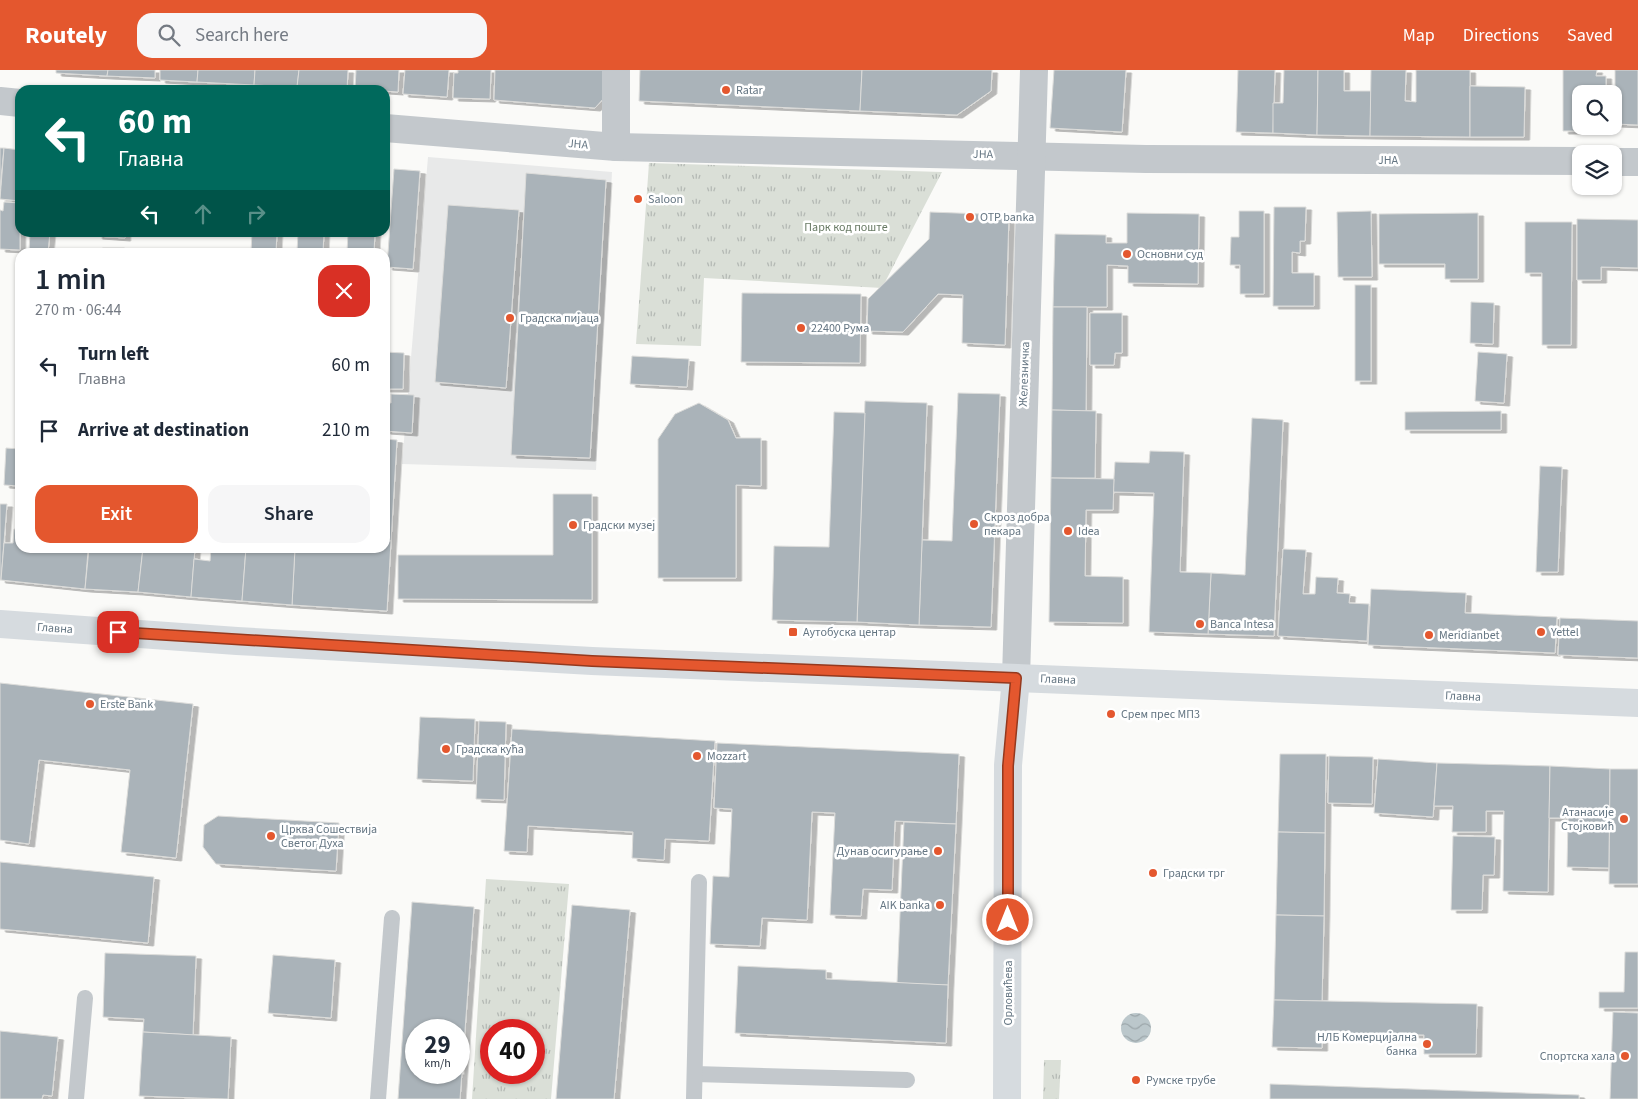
<!DOCTYPE html>
<meta charset="utf-8">
<style>
:root{--surface:#fff;--page:#f6f6f7;--text:#1f2937;--muted:#747a83;--accent:#e4572e}
body{margin:0;font-family:"Source Sans 3",sans-serif;background:var(--page);color:var(--text);height:100vh;display:flex;flex-direction:column;font-size:19px;white-space:nowrap}
*{box-sizing:border-box;margin:0}
p{font-size:16px;color:var(--muted)}
.icon{flex:none;width:28px;height:28px;fill:none;stroke:currentColor;stroke-width:2;stroke-linecap:round;stroke-linejoin:round}
.map{position:relative;flex:1;overflow:hidden}
.panel{position:absolute;left:15px;top:178px;width:375px;height:305px;display:flex;flex-direction:column;background:var(--surface);border-radius:15px;box-shadow:0 1px 4px #0004}
.panel>*{flex:none}
.top-card{position:absolute;left:15px;top:15px;width:375px;height:152px;border-radius:15px;box-shadow:0 1px 4px #0004;background:#00695c;color:#fff;overflow:hidden}
.tools{position:absolute;left:1572px;top:15px;display:grid;gap:10px}
.tools a{display:grid;place-items:center;width:50px;height:50px;border-radius:10px;background:var(--surface);box-shadow:0 1px 4px #0004;font-size:25px}
.speed{position:absolute;left:405px;top:949px;display:flex;gap:10px;font-size:25px;font-weight:700;text-align:center}
.speed>*{display:grid;place-content:center;width:65px;height:65px;border-radius:50%;background:var(--surface);box-shadow:0 1px 4px #0004;line-height:1}
.speed small{font-size:12px;font-weight:400}
.speed .limit{border:8px solid #d22;background:#fff;color:#111}
.pin{position:absolute;display:grid;place-items:center;width:42px;height:42px;color:#fff;margin:-21px;border-radius:10px;box-shadow:0 2px 8px #0006}
.me{position:absolute;width:55px;margin:-28px;rotate:0deg;stroke-linejoin:round;filter:drop-shadow(0 0 4px #0008)}
.turn{display:flex;align-items:center;gap:18px;height:105px;padding:0 20px;font-size:22px}
.turn .icon{width:65px;height:65px;stroke-width:2.5}
.turn b{display:block;font-size:35px;line-height:42px}
.lanes{display:flex;align-items:center;height:48px;padding:0 20px;background:#0003;justify-content:center;gap:25px;direction:ltr}
.lanes .off{opacity:.35}
.round{display:grid;place-items:center;flex:none;width:52px;height:52px;border-radius:15px;background:var(--page)}
.headline{display:flex;align-items:center;justify-content:space-between;height:85px;padding:0 20px}
h1{font-size:30px;font-weight:600;line-height:38px}
.action{display:flex;gap:10px;margin-top:auto;padding:10px 20px}
.action a{flex:1;height:58px;border-radius:15px;background:var(--accent);color:#fff;font-size:20px;font-weight:600;line-height:58px;text-align:center}
.action a+a{background:var(--page);color:var(--text)}
ul{padding:0;list-style:none}
li{display:flex;align-items:center;gap:15px;height:65px;padding:0 20px}
li div{flex:1}
li b{display:block;font-size:19px}
li em{font-style:normal}
header{display:flex;align-items:center;gap:30px;box-sizing:border-box;height:70px;padding:0 25px;background:var(--accent);color:#fff}
header strong{font-size:24px}
nav{display:flex;gap:28px;margin-inline-start:auto;font-size:18px}
.search{width:350px;height:45px;background:var(--page);display:flex;align-items:center;gap:12px;box-sizing:border-box;padding:0 18px;border-radius:15px;color:var(--muted);font-size:19px}
.map>svg:first-child{display:block}
.built{fill:#e8e9e9}
.park{fill:url(#park-tufts);fill-rule:evenodd}
.water{fill:url(#water-waves)}
.building{fill:#aab3b9;stroke:#dcdcda;fill-rule:evenodd;filter:url(#shadow)}
.lines{fill:none;stroke-linecap:round;stroke-linejoin:round}
.lane{stroke:#c3c8cc;stroke-width:16}
.street{stroke:#c3c8cc;stroke-width:28}
.secondary{stroke:#d6dbdf;stroke-width:28}
.route-casing{stroke:#94391e;stroke-width:12}
.route{stroke:#e4572e;stroke-width:9}
.poi-dot{fill:#e4572e;stroke:#fff;stroke-width:2}
.labels{text-anchor:middle;stroke-width:5;stroke-linejoin:round;paint-order:stroke}
.poi-label{font-size:12px;fill:#657683;stroke:#fff;text-anchor:start}
.street-label{font-size:12px;fill:#657683;stroke:#fff}
.park-label{font-size:12px;fill:#687a64;stroke:#fff}
</style>
<header>
<strong>Routely</strong>
<div class="search"><svg class="icon" aria-label="search" viewBox="0 0 24 24"><circle cx="10" cy="10" r="6"/><path d="M15 15l6 6"/></svg>Search here</div>
<nav><a>Map</a><a>Directions</a><a>Saved</a></nav>
</header>
<div class="map">
<svg width="1638" height="1029" viewBox="0 0 1638 1029">
<defs>
<pattern id="park-tufts" width="24" height="20" patternUnits="userSpaceOnUse" patternTransform="scale(1.25)"><rect width="24" height="20" fill="#dadfd7"/><path d="M3 7l-1-3M5 7V3M7 7l1-3M15 17l-1-3M17 17v-4M19 17l1-3" fill="none" stroke="#b4b9b4"/></pattern>
<pattern id="water-waves" width="16" height="10" patternUnits="userSpaceOnUse" patternTransform="scale(1.25)"><rect width="16" height="10" fill="#bbc7cb"/><path d="M0 5q4-4 8 0t8 0" fill="none" stroke="#9ca6aa"/></pattern>
<filter id="shadow"><feDropShadow dx="5.5" dy="3" stdDeviation="0" flood-color="#0004"/></filter>
</defs>
<rect width="100%" height="100%" fill="#fafaf8"/>
<polygon class="built" points="428,87 612,102 596,400 402,394"/>
<g class="park">
<polygon points="649,93 942,102 882,218 704,208 701,276 636,274"/>
<path d="M 486,809 L 569,814 L 551,1029 L 472,1029 ZM 491,960 L 534,960 L 534,1002 L 491,1002 Z"/>
<polygon points="1044,990 1061,990 1059,1029 1043,1029"/>
</g>
<circle class="water" cx="1136" cy="958" r="15"/>
<g class="building">
<polygon points="56,0 108,0 107,6 56,3"/>
<polygon points="108,0 155,0 155,8 107,6"/>
<polygon points="160,0 198,0 197,12 160,10"/>
<polygon points="198,0 255,0 254,15 197,12"/>
<polygon points="255,0 299,0 297,17 254,15"/>
<polygon points="299,0 348,0 347,20 297,17"/>
<polygon points="356,0 399,0 398,22 355,19"/>
<polygon points="405,0 449,0 447,27 403,24"/>
<polygon points="458,0 491,0 490,29 453,28 454,3 458,3"/>
<polygon points="495,0 604,0 604,28 595,38 494,30"/>
<polygon points="640,0 862,0 860,41 639,31"/>
<polygon points="862,0 992,0 991,21 957,45 860,41"/>
<polygon points="1054,0 1126,0 1122,62 1050,58"/>
<polygon points="1238,0 1275,0 1273,63 1236,62"/>
<polygon points="1284,0 1318,0 1317,65 1273,63 1273,33 1283,33"/>
<polygon points="1318,0 1344,0 1344,21 1371,21 1370,66 1317,65"/>
<polygon points="1371,0 1406,0 1405,31 1416,32 1416,0 1470,0 1470,67 1370,66"/>
<polygon points="1563,0 1597,0 1596,6 1606,6 1606,24 1581,24 1581,56 1605,56 1605,61 1563,61"/>
<polygon points="1615,0 1638,0 1638,55 1615,54"/>
<polygon points="1470,16 1525,17 1524,67 1470,67"/>
<polygon points="0,78 4,78 0,119"/>
<polygon points="4,78 20,80 20,131 0,129"/>
<polygon points="394,99 420,101 413,199 387,197"/>
<polygon points="526,103 606,110 590,388 511,385"/>
<polygon points="4,132 20,133 20,180 0,179 0,140 3,141"/>
<polygon points="448,135 519,140 506,318 435,312"/>
<polygon points="1274,137 1306,137 1305,171 1300,171 1300,183 1292,182 1292,203 1314,203 1314,236 1273,236"/>
<polygon points="1239,141 1264,141 1264,224 1240,224 1240,195 1230,195 1231,167 1239,167"/>
<polygon points="1371,141 1372,207 1338,207 1337,142"/>
<polygon points="930,142 1009,145 1005,275 962,273 963,225 938,224 903,262 867,261 868,229 929,169"/>
<polygon points="1127,143 1199,144 1198,214 1128,213 1128,196 1107,195 1107,237 1053,237 1055,164 1106,165 1106,173 1127,173"/>
<polygon points="1478,143 1478,209 1445,209 1445,194 1379,194 1379,144"/>
<polygon points="1577,149 1638,150 1638,198 1601,197 1601,210 1577,210"/>
<polygon points="1525,152 1572,152 1571,275 1542,275 1542,203 1525,203"/>
<polygon points="30,162 50,162 48,182 29,182"/>
<polygon points="97,162 125,162 125,168 97,166"/>
<polygon points="252,162 277,162 276,182 251,182"/>
<polygon points="298,162 324,162 323,182 297,182"/>
<polygon points="348,162 375,162 374,182 347,182"/>
<rect x="103" y="178" width="21" height="4"/>
<rect x="1355" y="215" width="16" height="96"/>
<polygon points="742,223 861,224 860,293 741,292"/>
<polygon points="1471,232 1494,233 1493,274 1470,273"/>
<polygon points="1053,237 1087,237 1086,341 1052,340"/>
<polygon points="1090,243 1122,243 1122,283 1115,283 1114,295 1090,295"/>
<polygon points="385,282 404,283 403,319 385,319"/>
<polygon points="1478,282 1507,284 1504,333 1475,331"/>
<polygon points="632,286 689,289 687,317 630,314"/>
<polygon points="958,323 1000,324 991,557 919,555 922,470 952,471"/>
<polygon points="391,324 414,325 412,363 385,361 385,333 391,333"/>
<polygon points="865,331 927,333 919,555 857,552"/>
<polygon points="699,333 728,350 736,368 761,368 761,416 736,415 736,508 658,508 658,369 675,344"/>
<polygon points="1052,340 1096,341 1095,408 1051,408"/>
<polygon points="1501,341 1501,360 1405,360 1405,342"/>
<polygon points="834,342 865,343 857,552 772,550 774,476 829,477"/>
<polygon points="1252,348 1283,350 1274,566 1208,564 1211,503 1245,505"/>
<polygon points="385,369 397,370 391,471 385,471"/>
<polygon points="6,378 20,379 20,416 4,415"/>
<polygon points="1150,381 1184,382 1180,502 1211,503 1208,564 1149,562 1154,423 1113,422 1115,392 1149,393"/>
<polygon points="1540,396 1562,397 1558,502 1536,502"/>
<polygon points="1051,408 1114,409 1113,440 1086,440 1085,506 1123,507 1123,553 1049,552"/>
<polygon points="553,424 592,424 592,530 398,529 398,485 553,485"/>
<polygon points="0,434 7,434 1,510 0,510"/>
<polygon points="14,459 20,460 20,478 88,481 85,519 1,510 4,473 13,473"/>
<polygon points="385,471 391,471 387,541 292,535 295,478 385,478"/>
<polygon points="89,478 143,478 138,522 85,519"/>
<polygon points="143,478 195,478 191,527 138,522"/>
<polygon points="211,478 246,478 242,531 191,527 194,489 210,491"/>
<polygon points="246,478 295,478 292,535 242,531"/>
<polygon points="1283,479 1306,480 1303,524 1315,524 1316,507 1338,508 1337,523 1350,524 1349,533 1369,534 1367,571 1278,566"/>
<polygon points="1371,519 1466,523 1465,543 1557,547 1555,583 1368,575"/>
<polygon points="1560,548 1638,551 1638,588 1558,585"/>
<polygon points="0,613 193,634 176,788 121,782 130,700 39,690 29,774 0,770"/>
<polygon points="420,647 475,649 473,711 417,709"/>
<polygon points="479,651 506,652 504,730 476,729"/>
<polygon points="512,659 715,671 709,771 665,769 664,790 632,788 633,762 528,756 527,782 504,781"/>
<polygon points="717,673 959,684 956,754 895,751 892,820 863,819 861,846 830,845 835,743 812,742 807,850 762,848 760,876 710,874 713,806 729,807 732,739 714,738"/>
<polygon points="1280,684 1326,684 1325,763 1278,762"/>
<polygon points="1329,686 1373,687 1372,734 1328,733"/>
<polygon points="1378,689 1437,693 1433,747 1374,743"/>
<polygon points="1437,693 1550,696 1548,822 1503,821 1504,741 1486,741 1486,762 1452,762 1453,736 1434,736"/>
<polygon points="1550,696 1610,699 1609,798 1567,797 1568,748 1549,748"/>
<polygon points="1610,699 1638,699 1638,814 1609,814"/>
<polygon points="218,746 339,753 336,801 216,794 203,777 204,755"/>
<polygon points="904,752 956,754 948,915 897,913"/>
<polygon points="1278,762 1325,763 1324,846 1276,845"/>
<polygon points="1453,766 1495,767 1494,805 1483,805 1482,840 1451,840"/>
<polygon points="0,792 154,807 148,873 0,859"/>
<path d="M 412,832 L 474,837 L 460,1029 L 398,1029 ZM 416,960 L 459,960 L 459,1002 L 416,1002 Z"/>
<polygon points="572,835 630,840 614,1029 556,1029"/>
<polygon points="1276,845 1324,846 1322,931 1274,930"/>
<polygon points="1625,882 1638,882 1638,938 1599,938 1599,922 1624,922"/>
<polygon points="105,883 196,886 193,965 143,962 144,949 103,947"/>
<polygon points="273,885 335,890 331,948 268,943"/>
<polygon points="738,896 826,900 826,909 948,915 946,973 735,963"/>
<polygon points="1274,930 1477,934 1476,984 1424,984 1424,965 1322,963 1322,978 1272,977"/>
<polygon points="1613,942 1638,943 1638,1029 1610,1029"/>
<polygon points="0,961 58,967 52,1026 43,1025 42,1029 0,1029"/>
<polygon points="143,962 231,967 228,1029 139,1026"/>
<polygon points="1270,1014 1579,1025 1579,1029 1270,1029"/>
</g>
<g class="lines">
<g class="lane">
<polyline points="695,1004 907,1010"/>
<polyline points="76,1029 85,928"/>
<polyline points="378,1029 392,848"/>
<polyline points="694,1029 699,812"/>
</g>
<g class="street">
<polyline points="0,31 20,33"/>
<polyline points="385,58 616,77 1146,89 1581,91"/>
<polyline points="616,77 616,0"/>
<polyline points="1614,92 1638,92"/>
<polyline points="1016,608 1034,0"/>
</g>
<g class="secondary">
<polyline points="0,554 237,571 592,591 1638,633"/>
<polyline points="1007,1029 1008,695 1016,608"/>
</g>
</g>
<g class="lines">
<defs>
<polyline id="route" points="118,562 592,591 1016,608 1008,696 1008,850"/>
</defs>
<use href="#route" class="route-casing"/>
<use href="#route" class="route"/>
</g>
<g class="poi-dot">
<circle cx="726" cy="20" r="5"/>
<circle cx="638" cy="129" r="5"/>
<circle cx="970" cy="147" r="5"/>
<circle cx="1127" cy="184" r="5"/>
<circle cx="510" cy="248" r="5"/>
<circle cx="801" cy="258" r="5"/>
<circle cx="974" cy="454" r="5"/>
<circle cx="573" cy="455" r="5"/>
<circle cx="1068" cy="461" r="5"/>
<circle cx="1200" cy="554" r="5"/>
<rect x="788" y="557" width="10" height="10" rx="2.5"/>
<circle cx="1541" cy="562" r="5"/>
<circle cx="1429" cy="565" r="5"/>
<circle cx="90" cy="634" r="5"/>
<circle cx="1111" cy="644" r="5"/>
<circle cx="446" cy="679" r="5"/>
<circle cx="697" cy="686" r="5"/>
<circle cx="1624" cy="749" r="5"/>
<circle cx="271" cy="766" r="5"/>
<circle cx="938" cy="781" r="5"/>
<circle cx="1153" cy="803" r="5"/>
<circle cx="940" cy="835" r="5"/>
<circle cx="1427" cy="974" r="5"/>
<circle cx="1625" cy="986" r="5"/>
<circle cx="1136" cy="1010" r="5"/>
</g>
<g class="labels">
<g class="poi-label">
<text x="736" y="24">Ratar</text>
<text x="648" y="133">Saloon</text>
<text x="980" y="151">OTP banka</text>
<text x="1137" y="188">Основни суд</text>
<text x="520" y="252">Градска пијаца</text>
<text x="811" y="262">22400 Рума</text>
<text x="984" y="451">Скроз добра<tspan x="984" dy="14">пекара</tspan></text>
<text x="583" y="459">Градски музеј</text>
<text x="1078" y="465">Idea</text>
<text x="1210" y="558">Banca Intesa</text>
<text x="803" y="566">Аутобуска центар</text>
<text x="1551" y="566">Yettel</text>
<text x="1439" y="569">Meridianbet</text>
<text x="100" y="638">Erste Bank</text>
<text x="1121" y="648">Срем прес МП3</text>
<text x="456" y="683">Градска кућа</text>
<text x="707" y="690">Mozzart</text>
<text x="1614" y="746" text-anchor="end">Атанасије<tspan x="1614" dy="14">Стојковић</tspan></text>
<text x="281" y="763">Црква Сошествија<tspan x="281" dy="14">Светог Духа</tspan></text>
<text x="928" y="785" text-anchor="end">Дунав осигурање</text>
<text x="1163" y="807">Градски трг</text>
<text x="930" y="839" text-anchor="end">AIK banka</text>
<text x="1417" y="971" text-anchor="end">НЛБ Комерцијална<tspan x="1417" dy="14">банка</tspan></text>
<text x="1615" y="990" text-anchor="end">Спортска хала</text>
<text x="1146" y="1014">Румске трубе</text>
</g>
<g class="street-label">
<text transform="translate(578 74) rotate(5)" y="4">ЈНА</text>
<text transform="translate(983 84) rotate(1)" y="4">ЈНА</text>
<text x="1388" y="94">ЈНА</text>
<text transform="translate(1024 304) rotate(-88)" y="4">Железничка</text>
<text transform="translate(55 558) rotate(4)" y="4">Главна</text>
<text transform="translate(1058 609) rotate(2)" y="4">Главна</text>
<text transform="translate(1463 626) rotate(2)" y="4">Главна</text>
<text transform="translate(1008 923) rotate(-90)" y="4">Орловићева</text>
</g>
<g class="park-label">
<text x="846" y="161">Парк код поште</text>
</g>
</g>
</svg>
<div class="tools">
<a><svg class="icon" aria-label="search" viewBox="0 0 24 24"><circle cx="10" cy="10" r="6"/><path d="M15 15l6 6"/></svg></a>
<a><svg class="icon" aria-label="layers" viewBox="0 0 24 24"><path d="M12 4l9 5-9 5-9-5zM3 14l9 5 9-5"/></svg></a>
</div>
<div class="speed"><div>29<small>km/h</small></div><div class="limit">40</div></div>
<div class="pin" style="left:118px;top:562px;background:#d93025"><svg class="icon" aria-label="arrive" viewBox="0 0 24 24"><path d="M6 21V4h12l-3 4 3 4H6"/></svg></div>
<svg class="me" style="left:1008px;top:850px" viewBox="-20 -20 40 40"><circle r="17" fill="#e4572e" stroke="#fff" stroke-width="3"/><path d="M0-11L8 9 0 5-8 9z" fill="#fff"/></svg>
<div class="top-card">
<div class="turn"><svg class="icon" aria-label="left" viewBox="0 0 24 24"><path d="M17 20v-9H6M10 6l-5 5 5 5"/></svg><div><b>60 m</b>Главна</div></div>
<div class="lanes"><svg class="icon" aria-label="left" viewBox="0 0 24 24"><path d="M17 20v-9H6M10 6l-5 5 5 5"/></svg><svg class="icon off" aria-label="ahead" viewBox="0 0 24 24"><path d="M12 20V5M6 11l6-6 6 6"/></svg><svg class="icon off" aria-label="right" viewBox="0 0 24 24"><path d="M7 20v-9h11M14 6l5 5-5 5"/></svg></div>
</div>
<section class="panel">
<div class="headline"><div><h1>1 min</h1><p>270 m · 06:44</p></div><a class="round" style="background:#d93025;color:#fff"><svg class="icon" aria-label="close" viewBox="0 0 24 24"><path d="M6 6l12 12M18 6L6 18"/></svg></a></div>
<ul>
<li><svg class="icon" aria-label="left" viewBox="0 0 24 24"><path d="M17 20v-9H6M10 6l-5 5 5 5"/></svg><div><b>Turn left</b><p>Главна</p></div><em>60 m</em></li>
<li><svg class="icon" aria-label="arrive" viewBox="0 0 24 24"><path d="M6 21V4h12l-3 4 3 4H6"/></svg><div><b>Arrive at destination</b></div><em>210 m</em></li>
</ul>
<div class="action"><a>Exit</a><a>Share</a></div>
</section>
</div>
